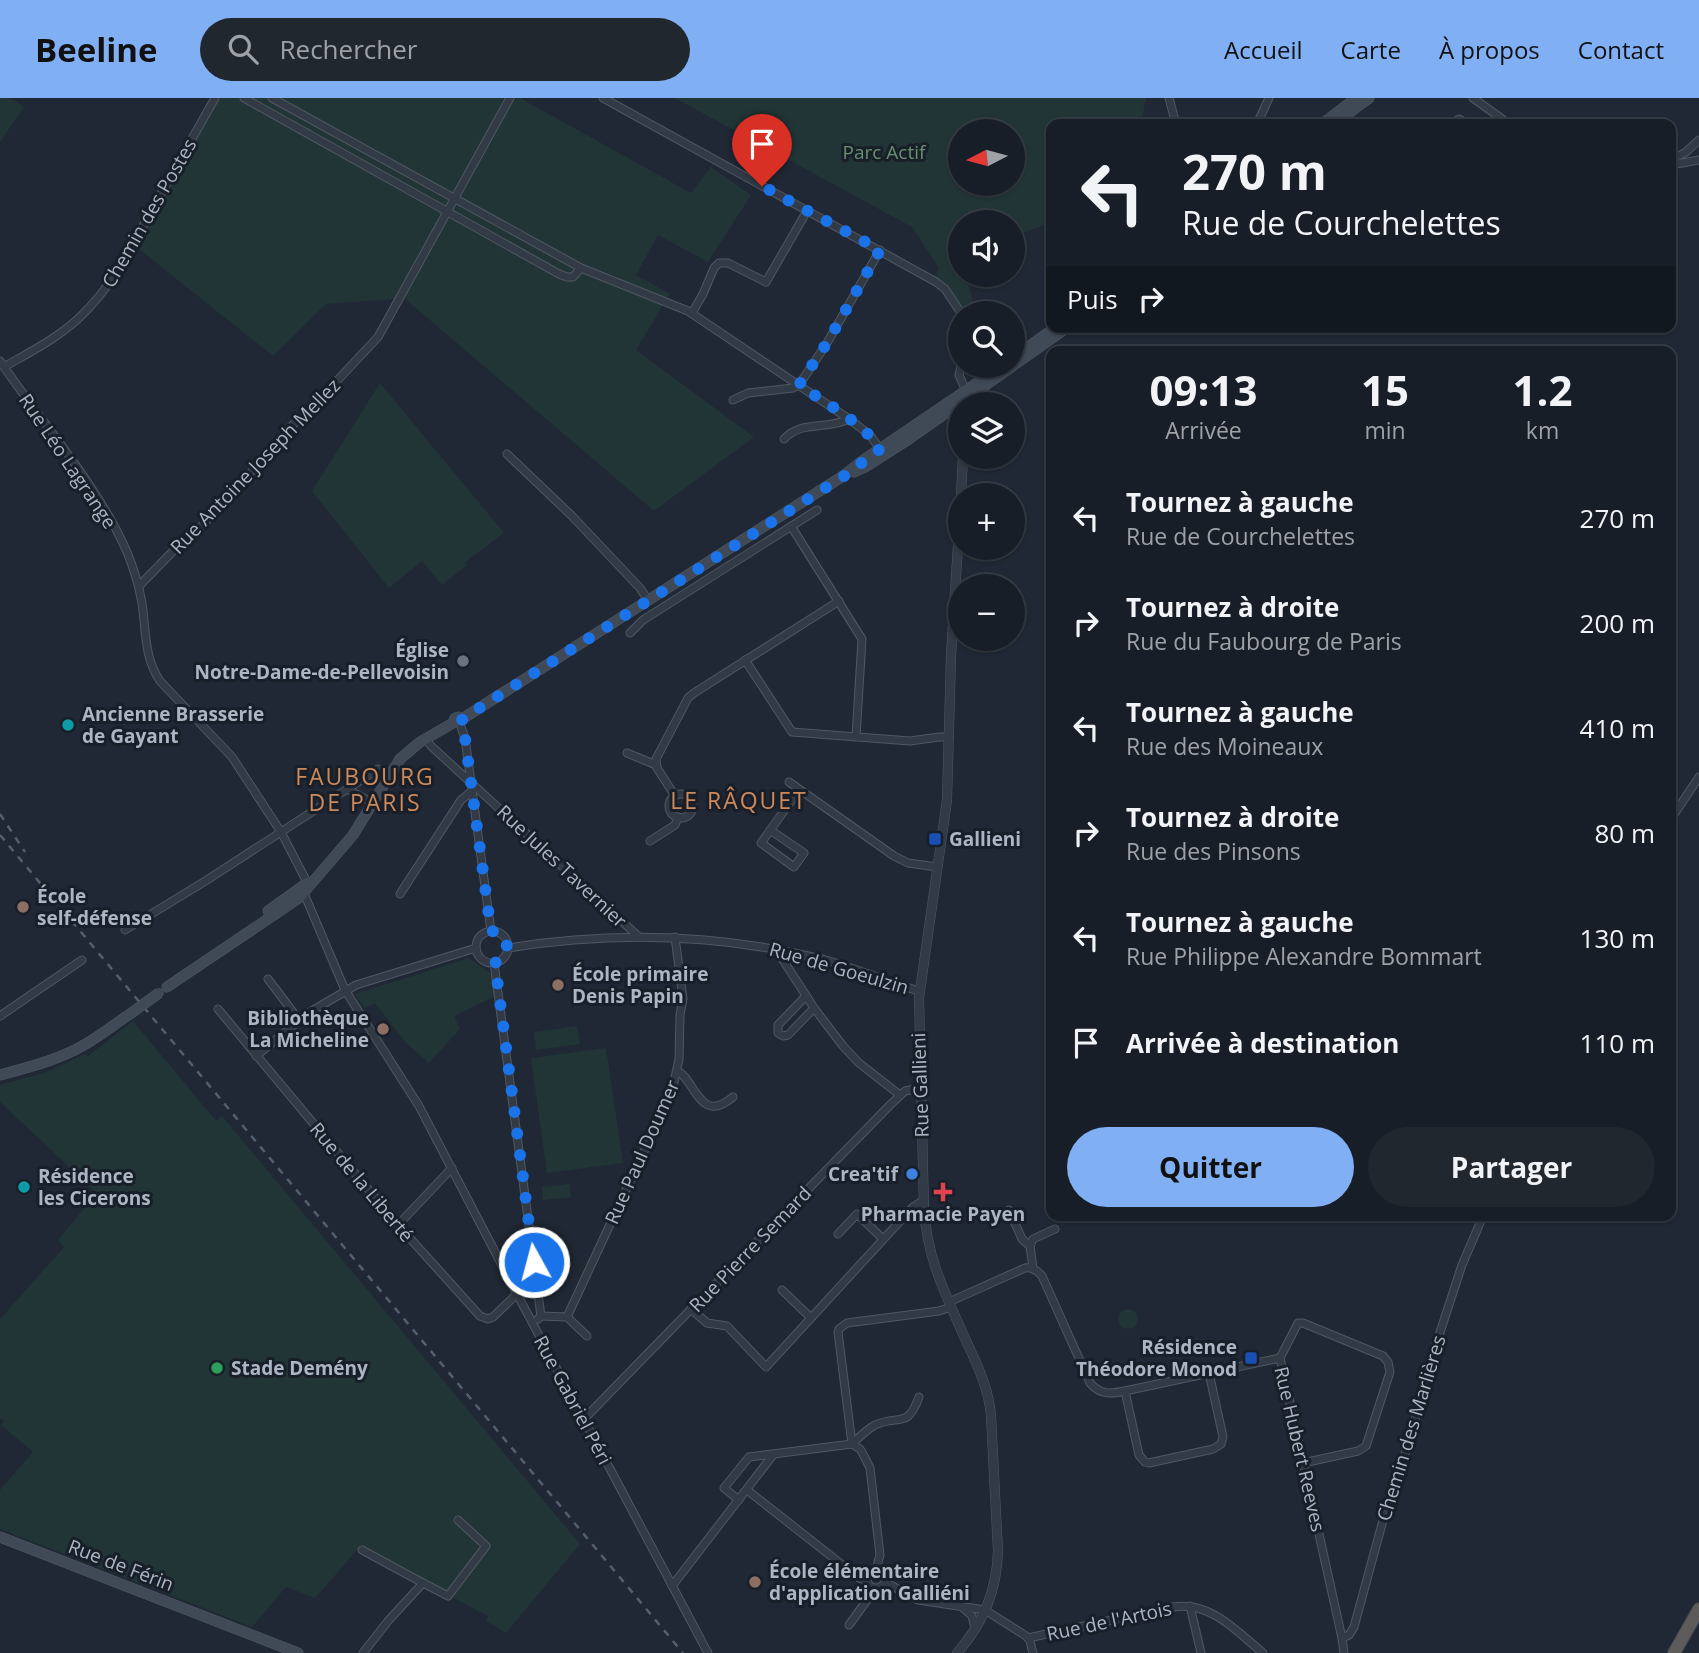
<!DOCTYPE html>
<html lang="fr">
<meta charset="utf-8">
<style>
:root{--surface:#171e27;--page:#20272f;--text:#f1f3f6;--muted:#9ea2a7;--line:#363c44;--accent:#80aff3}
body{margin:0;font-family:"Open Sans",sans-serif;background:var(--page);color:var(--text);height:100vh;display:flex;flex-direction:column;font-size:26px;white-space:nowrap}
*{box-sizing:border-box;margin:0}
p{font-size:23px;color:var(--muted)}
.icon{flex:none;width:38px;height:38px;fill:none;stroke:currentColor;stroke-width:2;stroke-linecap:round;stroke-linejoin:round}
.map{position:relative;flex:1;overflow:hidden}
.details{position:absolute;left:1046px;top:248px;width:630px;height:875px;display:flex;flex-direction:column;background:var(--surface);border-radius:14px;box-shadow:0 2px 5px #0004,0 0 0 2px var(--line)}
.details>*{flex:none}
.banner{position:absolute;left:1046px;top:21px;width:630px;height:214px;border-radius:14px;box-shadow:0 2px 5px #0004,0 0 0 2px var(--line);background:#171e27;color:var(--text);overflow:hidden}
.needle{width:46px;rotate:264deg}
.fabs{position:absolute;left:948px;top:21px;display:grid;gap:14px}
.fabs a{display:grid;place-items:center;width:77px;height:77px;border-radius:50%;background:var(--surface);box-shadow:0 2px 5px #0004,0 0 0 2px var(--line);font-size:35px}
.pin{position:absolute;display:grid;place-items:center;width:60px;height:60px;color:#fff;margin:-72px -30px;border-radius:50% 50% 50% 0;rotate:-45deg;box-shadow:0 0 7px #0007}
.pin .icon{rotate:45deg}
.me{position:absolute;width:77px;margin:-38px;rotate:353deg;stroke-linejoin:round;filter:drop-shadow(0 0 5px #0008)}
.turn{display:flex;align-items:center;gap:24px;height:147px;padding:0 21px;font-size:32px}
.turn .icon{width:91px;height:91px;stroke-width:2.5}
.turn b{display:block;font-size:49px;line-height:60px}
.then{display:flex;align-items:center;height:66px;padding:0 21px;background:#0003;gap:14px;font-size:26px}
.eta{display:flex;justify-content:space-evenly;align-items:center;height:119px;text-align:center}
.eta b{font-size:42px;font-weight:700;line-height:49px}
.button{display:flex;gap:14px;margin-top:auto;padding:14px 21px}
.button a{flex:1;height:80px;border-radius:42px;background:var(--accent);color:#111;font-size:28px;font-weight:700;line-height:80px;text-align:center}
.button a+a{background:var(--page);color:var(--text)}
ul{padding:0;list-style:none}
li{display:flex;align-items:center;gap:21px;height:105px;padding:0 21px}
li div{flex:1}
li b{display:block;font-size:26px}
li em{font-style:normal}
header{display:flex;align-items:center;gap:42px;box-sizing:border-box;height:98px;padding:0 35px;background:var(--accent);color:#111}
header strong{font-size:33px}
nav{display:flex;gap:38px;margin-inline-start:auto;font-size:24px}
.search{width:490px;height:63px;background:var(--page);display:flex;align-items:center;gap:18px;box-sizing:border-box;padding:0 24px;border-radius:38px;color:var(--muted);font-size:26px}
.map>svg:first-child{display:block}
.green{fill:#223536;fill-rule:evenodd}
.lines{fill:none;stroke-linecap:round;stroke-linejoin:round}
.minor-casing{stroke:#505863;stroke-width:9}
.tertiary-casing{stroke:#505863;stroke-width:10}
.secondary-casing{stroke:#505863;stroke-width:11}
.trunk-casing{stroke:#3a424c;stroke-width:14}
.minor{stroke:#323a45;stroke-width:7}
.tertiary{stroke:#323a45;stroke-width:9}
.secondary{stroke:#404a57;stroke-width:10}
.trunk{stroke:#5d5c5a;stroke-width:12}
.rail{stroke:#545e6c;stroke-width:2.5;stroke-dasharray:7 7;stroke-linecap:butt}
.secondary-bridge-casing{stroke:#505863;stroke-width:11;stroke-linecap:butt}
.secondary-bridge{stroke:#404a57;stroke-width:10}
.route{stroke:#1a73e8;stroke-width:12;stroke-dasharray:0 21.6}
.worship-dot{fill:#6b7280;stroke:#181f29;stroke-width:2.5}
.culture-dot{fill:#0f9aa8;stroke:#181f29;stroke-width:2.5}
.transit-dot{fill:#1a4fb4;stroke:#181f29;stroke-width:2.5}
.education-dot{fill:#8d6e63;stroke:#181f29;stroke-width:2.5}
.shop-dot{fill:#3f7fe0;stroke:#181f29;stroke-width:2.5}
.health-dot{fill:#e0444e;stroke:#181f29;stroke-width:2.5}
.leisure-dot{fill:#2e9e5b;stroke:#181f29;stroke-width:2.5}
.labels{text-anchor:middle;stroke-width:6;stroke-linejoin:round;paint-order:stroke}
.park-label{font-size:19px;fill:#65916e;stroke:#181f29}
.street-label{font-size:19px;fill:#acb5c2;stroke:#181f29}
.poi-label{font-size:19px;font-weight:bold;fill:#acb5c2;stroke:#181f29;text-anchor:start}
.quarter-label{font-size:23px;letter-spacing:2px;fill:#ce8a5b;stroke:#181f29}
</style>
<header>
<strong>Beeline</strong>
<div class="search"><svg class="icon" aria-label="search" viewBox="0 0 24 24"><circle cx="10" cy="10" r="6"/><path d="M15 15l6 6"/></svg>Rechercher</div>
<nav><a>Accueil</a><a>Carte</a><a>À propos</a><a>Contact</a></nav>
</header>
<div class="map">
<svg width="1699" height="1555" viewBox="0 0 1699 1555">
<rect width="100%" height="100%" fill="#1f2834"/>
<g class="green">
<polygon points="0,0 10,0 24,9 0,44"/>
<polygon points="210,0 520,0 691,95 711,69 751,97 708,164 658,137 636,177 670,196 636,252 754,339 654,413 404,200 326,206 273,258 129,143"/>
<path d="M 675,0 L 1146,0 L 1141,26 L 1052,26 L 1052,124 L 1013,139 L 1013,124 L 961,124 L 961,145 L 957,137 L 961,153 L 961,177 L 966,177 L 976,215 L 965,215 L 948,188 L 936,179 L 939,170 L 912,129 ZM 961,33 L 1013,33 L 1013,86 L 961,86 Z"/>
<polygon points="380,285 504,435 469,461 465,465 467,467 442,487 422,463 389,490 312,393"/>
<polygon points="469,860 493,877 494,899 454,918 460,931 429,965 406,945 375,905 365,910 355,896"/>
<polygon points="133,923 216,1023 222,1018 580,1446 506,1535 486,1523 488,1518 358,1451 315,1500 286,1489 252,1529 0,1431 0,1392 33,1354 1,1327 4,1323 0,1320 0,1221 64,1149 58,1142 97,1095 0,1004 0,987 44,975 85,956 88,958"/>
<polygon points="577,928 580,946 536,952 534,934"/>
<polygon points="606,950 623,1065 547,1075 531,960"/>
<polygon points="570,1086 571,1099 543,1102 542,1089"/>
<circle cx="1128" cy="1221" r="10"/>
</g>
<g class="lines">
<defs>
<g id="minor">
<polyline points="244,0 559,176 567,179 573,179 581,170"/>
<polyline points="272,0 581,170 688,213 849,321 870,337 882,354"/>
<polyline points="603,0 936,184 945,191 961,215"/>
<polyline points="1169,0 1176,26"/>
<polyline points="1473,0 1509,26"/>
<polyline points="1257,26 1269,0"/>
<polyline points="1451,26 1459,21 1468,26"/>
<polyline points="1671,62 1686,54 1699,42"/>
<polyline points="1671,67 1699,62"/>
<polyline points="692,215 703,196 714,170 719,165 728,165 766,184 807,113"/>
<path d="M 0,263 C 43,327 96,384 127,454 C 134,471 139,488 142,505 C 146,532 144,560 160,583 L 232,659 L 281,734 L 309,788"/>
<polyline points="961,268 959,277 966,293"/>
<path d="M 4,269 C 30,254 58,240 80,219 C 110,191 130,153 149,117 C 171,78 193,39 215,0"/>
<polyline points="733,302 748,295 793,290 799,287 827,245 880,152"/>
<path d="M 784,341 C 801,322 828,332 849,321"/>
<polyline points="507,356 572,418 640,490 648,502"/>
<polyline points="791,428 862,541 856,639"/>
<path d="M 139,488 L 180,446 L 195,435 L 270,354 C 279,340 289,328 304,318 L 378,239 L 510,0"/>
<polyline points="630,535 643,522 817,412"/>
<polyline points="745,562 792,634 910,643 939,639 949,639"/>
<polyline points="461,629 465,640 491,833"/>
<polyline points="426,641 431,648 638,838"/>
<polyline points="627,655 656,667"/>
<polyline points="789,684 894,758 908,765 937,769"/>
<polyline points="347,691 373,705"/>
<circle cx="681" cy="708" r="12"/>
<polyline points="675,698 657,670 656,661 688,600 694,595 839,503"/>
<polyline points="1671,721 1699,679"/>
<polyline points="770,732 804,755 794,769 761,745 799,692"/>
<polyline points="650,743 675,727 678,719"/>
<polyline points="303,793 345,892 419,1008 517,1196 708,1555"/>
<polyline points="400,796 461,702 472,693"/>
<polyline points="125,832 207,782 378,671"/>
<circle cx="492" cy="849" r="16"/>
<path d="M 508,850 C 613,833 718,836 822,861 C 855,870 886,883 919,893"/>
<polyline points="776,851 814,910 843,948 859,965 900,997"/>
<polyline points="494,865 541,1218 538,1221"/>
<polyline points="268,881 299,922"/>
<polyline points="806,898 778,927 778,935 783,938 788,937 814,910"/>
<polyline points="218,911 398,1127 480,1218 488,1221 493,1219 517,1196"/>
<polyline points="0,918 82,862"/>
<polyline points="256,958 310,914 356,887 476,850"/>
<path d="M 677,973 C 695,980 699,1028 733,999"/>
<polyline points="1009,1112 1022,1141 1030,1148 1033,1170"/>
<polyline points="398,1127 452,1070"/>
<polyline points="838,1136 857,1116 883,1141"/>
<polyline points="1030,1148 1033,1141 1055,1131"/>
<polyline points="782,1192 810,1219"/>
<path d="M 949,1204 L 1025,1170 C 1032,1169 1037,1172 1042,1178 L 1090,1285 C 1100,1297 1111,1296 1125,1293 L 1280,1260 L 1342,1540 L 1344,1555"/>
<polyline points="691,1211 707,1225 727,1228 766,1269 913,1109 924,1102"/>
<polyline points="541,1218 567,1219 672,993 679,961 680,917 683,901 675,839"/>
<polyline points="567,1219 587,1238"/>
<polyline points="1280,1260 1298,1225 1303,1225 1383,1258 1388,1264 1390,1274 1366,1348 1358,1353 1303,1365"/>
<polyline points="1125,1293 1139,1357 1145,1364 1149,1365 1213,1351 1221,1346 1223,1339 1209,1275"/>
<polyline points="584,1321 890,1007 905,993 920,990"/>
<polyline points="747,1392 859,1480 867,1483"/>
<path d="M 739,1402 L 724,1390 L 749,1359 L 852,1346 C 859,1339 866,1332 875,1327 C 899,1316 907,1332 919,1299"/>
<polyline points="362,1452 423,1485"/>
<circle cx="876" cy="1481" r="9"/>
<polyline points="876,1472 880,1457 870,1370 863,1356 860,1351 852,1346 838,1234 839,1231 847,1225 939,1213 951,1209"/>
<polyline points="885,1484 918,1502 985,1512 1026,1538 1030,1543 1033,1555"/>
<polyline points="672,1488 773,1357"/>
<polyline points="1190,1508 1201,1555"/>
<polyline points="962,1509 972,1518 975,1530"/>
<polyline points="849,1527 870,1498 873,1490"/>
<path d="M 1028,1540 L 1173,1509 C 1211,1503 1236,1533 1263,1555"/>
<polyline points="1342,1540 1349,1537 1354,1529 1385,1415 1410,1341 1430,1265 1462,1167 1483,1118"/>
<polyline points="363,1555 388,1523 423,1485 448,1498 486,1448 458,1422"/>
</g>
<g id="tertiary">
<polyline points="961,397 963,359"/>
<path d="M 957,1555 C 983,1526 997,1491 998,1453 L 991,1318 C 989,1289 975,1262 963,1236 C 944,1193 927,1159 924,1111 L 919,900 L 947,702 L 951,558 L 961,399"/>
</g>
<g id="secondary">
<polyline points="1322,26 1356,0"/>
<polyline points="1334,26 1369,0"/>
<polyline points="1013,260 1056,229"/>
<polyline points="854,374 865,369 909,341 1068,229"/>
<polyline points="268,813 307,785"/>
<polyline points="167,889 299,800 353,737 400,661 420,644 453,625 455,620 459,619 462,621 843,378 862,363 1002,268"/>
<path d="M 0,977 C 29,969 58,962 84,947 C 100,938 115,926 130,916"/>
<polyline points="0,1439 298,1555"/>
</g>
<polyline id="trunk" points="1674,1555 1699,1511"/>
</defs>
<use href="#minor" class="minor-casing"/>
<use href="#tertiary" class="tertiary-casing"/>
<use href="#secondary" class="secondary-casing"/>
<use href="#trunk" class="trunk-casing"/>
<use href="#minor" class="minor"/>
<use href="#tertiary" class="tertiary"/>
<use href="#secondary" class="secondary"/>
<use href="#trunk" class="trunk"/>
<g class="rail">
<polyline points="0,716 25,754"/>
<polyline points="0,737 683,1555"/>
</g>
<defs>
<polyline id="secondary-bridge" points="130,916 159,895"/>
</defs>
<use href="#secondary-bridge" class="secondary-bridge-casing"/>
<use href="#secondary-bridge" class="secondary-bridge"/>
</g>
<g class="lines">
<path class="route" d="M 534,1164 L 495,865 L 505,857 C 510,844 504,835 491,833 L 465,640 L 461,629 L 463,625 L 462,621 L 844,378 L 880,351 C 865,326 824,304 799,287 L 827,245 L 880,152 L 762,88"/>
</g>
<circle class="worship-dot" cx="463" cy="563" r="7"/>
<g class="culture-dot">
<circle cx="68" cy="627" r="7"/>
<circle cx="24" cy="1089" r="7"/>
</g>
<g class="transit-dot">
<rect x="928" y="734" width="14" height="14" rx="3.5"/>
<rect x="1244" y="1253" width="14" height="14" rx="3.5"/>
</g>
<g class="education-dot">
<circle cx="23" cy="809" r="7"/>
<circle cx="558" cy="887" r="7"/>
<circle cx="383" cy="931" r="7"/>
<circle cx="755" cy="1484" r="7"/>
</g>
<circle class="shop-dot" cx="912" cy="1076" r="7"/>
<path class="health-dot" d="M939.5 1083.5h7v7h7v7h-7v7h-7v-7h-7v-7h7z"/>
<circle class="leisure-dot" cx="217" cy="1270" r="7"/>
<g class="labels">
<g class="park-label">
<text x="884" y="61">Parc Actif</text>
</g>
<g class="street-label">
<text transform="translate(149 115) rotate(-60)" y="7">Chemin des Postes</text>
<text transform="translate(68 363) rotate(56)" y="7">Rue Léo Lagrange</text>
<text transform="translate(255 368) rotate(-46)" y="7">Rue Antoine Joseph Mellez</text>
<text transform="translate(562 768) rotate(43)" y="7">Rue Jules Tavernier</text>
<text transform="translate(839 870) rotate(16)" y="7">Rue de Goeulzin</text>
<text transform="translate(920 987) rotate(-92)" y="7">Rue Gallieni</text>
<text transform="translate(642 1054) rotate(-66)" y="7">Rue Paul Doumer</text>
<text transform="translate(362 1084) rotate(50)" y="7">Rue de la Liberté</text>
<text transform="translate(750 1151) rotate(-46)" y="7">Rue Pierre Semard</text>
<text transform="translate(573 1302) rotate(62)" y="7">Rue Gabriel Péri</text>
<text transform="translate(1411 1330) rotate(-73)" y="7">Chemin des Marlières</text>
<text transform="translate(1300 1351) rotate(77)" y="7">Rue Hubert Reeves</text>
<text transform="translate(121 1467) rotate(21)" y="7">Rue de Férin</text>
<text transform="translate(1109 1523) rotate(-12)" y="7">Rue de l'Artois</text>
</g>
<g class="poi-label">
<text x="449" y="559" text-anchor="end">Église<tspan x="449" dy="22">Notre-Dame-de-Pellevoisin</tspan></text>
<text x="82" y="623">Ancienne Brasserie<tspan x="82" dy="22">de Gayant</tspan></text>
<text x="949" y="748">Gallieni</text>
<text x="37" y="805">École<tspan x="37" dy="22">self-défense</tspan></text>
<text x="572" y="883">École primaire<tspan x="572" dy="22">Denis Papin</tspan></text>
<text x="369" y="927" text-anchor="end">Bibliothèque<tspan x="369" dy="22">La Micheline</tspan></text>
<text x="898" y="1083" text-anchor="end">Crea'tif</text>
<text x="38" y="1085">Résidence<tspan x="38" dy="22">les Cicerons</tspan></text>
<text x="943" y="1123" text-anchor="middle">Pharmacie Payen</text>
<text x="1237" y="1256" text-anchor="end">Résidence<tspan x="1237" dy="22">Théodore Monod</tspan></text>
<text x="231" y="1277">Stade Demény</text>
<text x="769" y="1480">École élémentaire<tspan x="769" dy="22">d'application Galliéni</tspan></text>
</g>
<g class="quarter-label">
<text x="365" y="687">FAUBOURG<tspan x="365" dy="26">DE PARIS</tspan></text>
<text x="739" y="711">LE RÂQUET</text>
</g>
</g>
</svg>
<div class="fabs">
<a><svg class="needle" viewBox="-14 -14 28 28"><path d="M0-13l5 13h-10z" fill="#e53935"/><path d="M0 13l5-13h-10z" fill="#9ea2a7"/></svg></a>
<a><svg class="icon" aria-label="sound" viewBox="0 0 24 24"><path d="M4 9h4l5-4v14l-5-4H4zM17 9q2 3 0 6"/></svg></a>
<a><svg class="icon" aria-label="search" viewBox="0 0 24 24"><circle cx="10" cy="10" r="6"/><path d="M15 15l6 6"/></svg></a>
<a><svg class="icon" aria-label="layers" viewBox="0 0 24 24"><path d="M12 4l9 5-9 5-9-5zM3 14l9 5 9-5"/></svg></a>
<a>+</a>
<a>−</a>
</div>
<div class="pin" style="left:762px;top:88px;background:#d93025"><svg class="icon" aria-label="arrive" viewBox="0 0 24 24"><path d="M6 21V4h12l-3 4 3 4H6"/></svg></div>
<svg class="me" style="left:534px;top:1164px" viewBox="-20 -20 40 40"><circle r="17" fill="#1a73e8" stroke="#fff" stroke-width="3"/><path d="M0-11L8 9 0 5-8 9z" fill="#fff"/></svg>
<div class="banner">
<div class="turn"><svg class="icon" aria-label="left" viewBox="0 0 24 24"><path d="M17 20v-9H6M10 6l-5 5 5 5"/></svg><div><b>270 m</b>Rue de Courchelettes</div></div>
<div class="then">Puis<svg class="icon" aria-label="right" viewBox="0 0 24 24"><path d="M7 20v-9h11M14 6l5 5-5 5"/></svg></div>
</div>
<section class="details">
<div class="eta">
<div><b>09:13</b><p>Arrivée</p></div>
<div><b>15</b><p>min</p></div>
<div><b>1.2</b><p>km</p></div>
</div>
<ul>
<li><svg class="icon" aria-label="left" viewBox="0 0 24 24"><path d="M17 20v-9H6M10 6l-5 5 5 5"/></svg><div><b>Tournez à gauche</b><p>Rue de Courchelettes</p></div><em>270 m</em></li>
<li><svg class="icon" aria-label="right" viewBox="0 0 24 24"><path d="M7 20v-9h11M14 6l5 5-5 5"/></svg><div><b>Tournez à droite</b><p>Rue du Faubourg de Paris</p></div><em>200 m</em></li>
<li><svg class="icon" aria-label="left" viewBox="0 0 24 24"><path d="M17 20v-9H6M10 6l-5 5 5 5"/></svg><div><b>Tournez à gauche</b><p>Rue des Moineaux</p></div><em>410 m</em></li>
<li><svg class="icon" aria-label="right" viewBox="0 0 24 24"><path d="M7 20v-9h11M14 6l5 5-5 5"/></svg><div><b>Tournez à droite</b><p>Rue des Pinsons</p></div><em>80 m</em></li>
<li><svg class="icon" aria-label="left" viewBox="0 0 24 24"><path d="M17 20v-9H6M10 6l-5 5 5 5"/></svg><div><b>Tournez à gauche</b><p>Rue Philippe Alexandre Bommart</p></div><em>130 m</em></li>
<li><svg class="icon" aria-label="arrive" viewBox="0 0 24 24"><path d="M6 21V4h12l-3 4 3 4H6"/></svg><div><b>Arrivée à destination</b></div><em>110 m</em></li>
</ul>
<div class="button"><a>Quitter</a><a>Partager</a></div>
</section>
</div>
